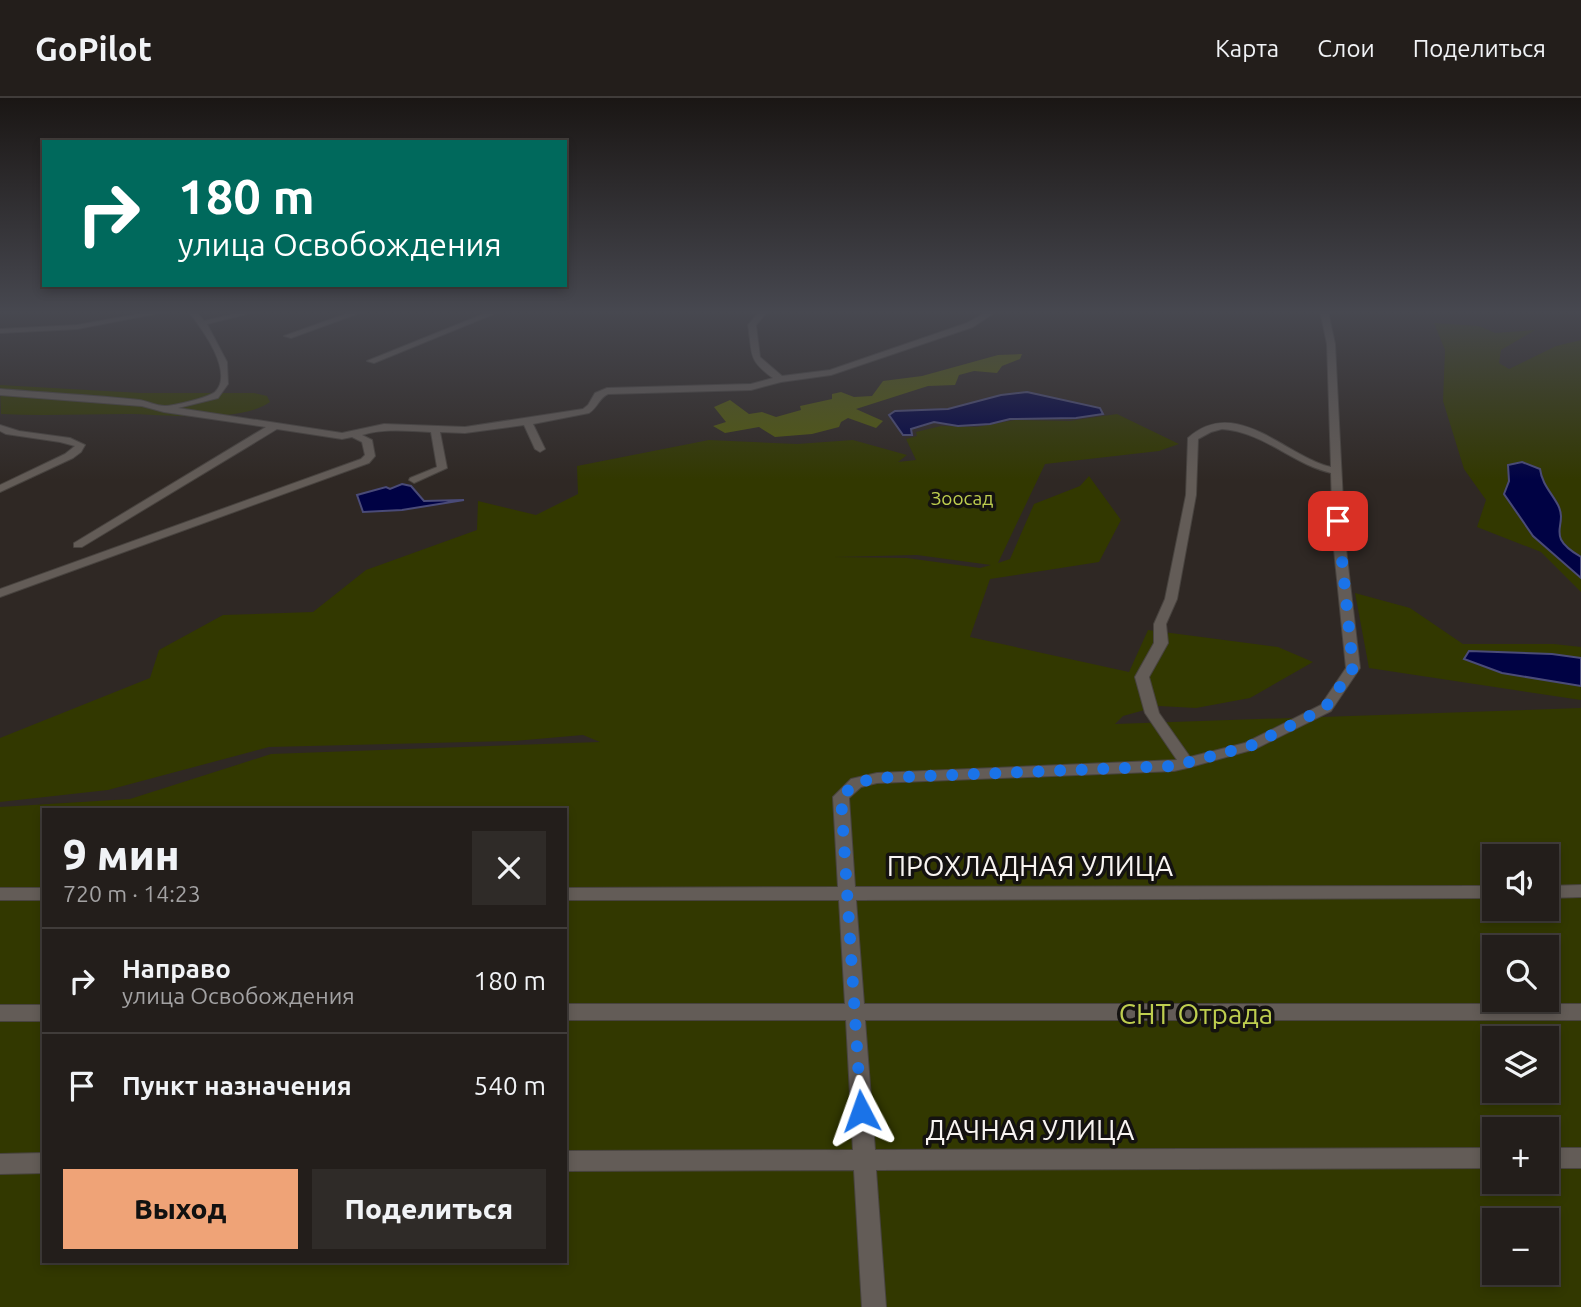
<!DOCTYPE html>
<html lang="ru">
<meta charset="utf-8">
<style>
:root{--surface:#231e1b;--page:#2f2b28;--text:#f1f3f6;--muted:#a3a2a3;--line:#403c3a;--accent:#efa377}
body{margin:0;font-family:Ubuntu,sans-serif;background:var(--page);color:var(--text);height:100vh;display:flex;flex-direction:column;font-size:26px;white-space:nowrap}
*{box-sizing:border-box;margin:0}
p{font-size:23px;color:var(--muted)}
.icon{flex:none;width:38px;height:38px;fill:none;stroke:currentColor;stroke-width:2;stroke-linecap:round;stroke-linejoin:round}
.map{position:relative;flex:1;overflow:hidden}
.details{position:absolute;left:42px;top:710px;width:525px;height:455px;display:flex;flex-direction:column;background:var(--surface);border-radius:0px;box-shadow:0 4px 10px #0003,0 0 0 2px var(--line)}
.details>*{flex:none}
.banner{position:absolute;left:42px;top:42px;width:525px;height:147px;border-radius:0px;box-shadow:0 4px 10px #0003,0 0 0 2px var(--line);background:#00695c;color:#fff;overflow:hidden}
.fabs{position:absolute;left:1482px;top:746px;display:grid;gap:14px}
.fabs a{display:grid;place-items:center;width:77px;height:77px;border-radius:0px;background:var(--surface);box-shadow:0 4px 10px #0003,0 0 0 2px var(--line);font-size:35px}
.pin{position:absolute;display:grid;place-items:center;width:60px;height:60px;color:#fff;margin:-30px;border-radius:14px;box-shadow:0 4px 10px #0006}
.me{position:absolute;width:77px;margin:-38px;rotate:356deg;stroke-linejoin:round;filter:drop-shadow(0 0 5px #0008)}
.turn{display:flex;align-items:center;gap:24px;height:147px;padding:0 21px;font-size:32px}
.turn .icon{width:91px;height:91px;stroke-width:2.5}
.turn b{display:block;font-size:49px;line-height:60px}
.round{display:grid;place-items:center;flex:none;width:74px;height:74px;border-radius:0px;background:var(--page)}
.headline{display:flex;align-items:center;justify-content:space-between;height:119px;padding:0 21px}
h1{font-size:42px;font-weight:800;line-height:52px}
.primary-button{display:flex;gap:14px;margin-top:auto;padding:14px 21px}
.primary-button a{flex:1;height:80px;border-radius:0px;background:var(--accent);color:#111;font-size:28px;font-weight:800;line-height:80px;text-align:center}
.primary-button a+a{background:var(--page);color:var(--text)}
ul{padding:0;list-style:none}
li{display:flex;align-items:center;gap:21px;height:105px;padding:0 21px;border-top:2px solid var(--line)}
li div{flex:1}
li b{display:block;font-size:26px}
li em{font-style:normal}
header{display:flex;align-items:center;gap:42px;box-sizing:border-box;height:98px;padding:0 35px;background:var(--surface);border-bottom:2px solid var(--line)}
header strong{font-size:33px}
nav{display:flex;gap:38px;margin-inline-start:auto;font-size:24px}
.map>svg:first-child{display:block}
.green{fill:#323800;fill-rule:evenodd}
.forest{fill:#525a0b}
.water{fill:#000244;stroke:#4a4b78;stroke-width:2}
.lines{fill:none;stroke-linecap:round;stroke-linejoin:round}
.minor-casing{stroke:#48433f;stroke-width:2}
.minor{fill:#635c57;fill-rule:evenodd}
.route{stroke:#1a73e8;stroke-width:12;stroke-dasharray:0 21.6}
.labels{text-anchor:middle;stroke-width:7;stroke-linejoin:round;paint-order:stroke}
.far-park-label{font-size:19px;fill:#bece4f;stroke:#141210}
.near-street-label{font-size:28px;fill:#f8f4f1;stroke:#141210}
.near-park-label{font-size:28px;fill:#bece4f;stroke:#141210}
</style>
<header>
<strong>GoPilot</strong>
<nav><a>Карта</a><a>Слои</a><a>Поделиться</a></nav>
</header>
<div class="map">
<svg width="1581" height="1209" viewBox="0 0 1581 1209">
<rect width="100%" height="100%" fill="#2f2824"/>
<g class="green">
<polygon points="1434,225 1479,228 1495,235 1535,232 1501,252 1499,265 1509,271 1556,248 1581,242 1581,494 1541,454 1477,429 1486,402 1464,371 1443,303 1445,252"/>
<path d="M 0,287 L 141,295 L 254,295 L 267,298 L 270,304 C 239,326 164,316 126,316 C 84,316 43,318 1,316 Z"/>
<path d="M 1117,316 L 1179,346 L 1159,353 L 1045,366 L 998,465 L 1010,461 L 1034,406 L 1080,388 L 1089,378 L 1121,422 L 1099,464 L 990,481 L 970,539 L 1129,574 L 1148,532 L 1278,549 L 1313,564 L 1250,600 L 1196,610 L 1159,608 L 1123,618 L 1115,626 L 1581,610 L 1581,1209 L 0,1209 L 0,709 L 130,701 L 271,656 L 600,644 L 583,637 L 514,643 L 269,649 L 108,692 L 0,704 L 0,640 L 150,580 L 159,552 L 223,517 L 313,514 L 366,472 L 477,432 L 478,403 L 536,417 L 578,396 L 577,368 L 709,342 L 797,346 L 853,342 L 907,357 L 898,364 L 916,362 L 906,341 L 917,338 L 916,334 L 941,328 L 977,329 L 1015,322 L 1070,323 ZM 917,457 L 991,467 L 980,470 L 907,460 L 835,459 ZM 44,712 L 565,712 L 565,1164 L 44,1164 ZM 1494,758 L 1547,758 L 1547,810 L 1494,810 ZM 1494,849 L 1547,849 L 1547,901 L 1494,901 ZM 1494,940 L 1547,940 L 1547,992 L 1494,992 ZM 1494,1031 L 1547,1031 L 1547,1083 L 1494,1083 ZM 1494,1122 L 1547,1122 L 1547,1174 L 1494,1174 Z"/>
<polygon points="1355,495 1410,510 1463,546 1554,546 1581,549 1581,602 1369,570"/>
</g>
<polygon class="forest" points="1022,256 1020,261 1002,268 997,275 974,273 959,277 955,287 928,288 856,311 883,323 876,330 848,320 841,324 839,329 812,336 775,339 759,329 725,335 713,328 726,324 714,309 730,302 749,316 762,314 776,319 801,312 800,308 832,301 832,296 841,294 854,299 872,298 883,283 922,278 998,257"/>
<g class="water">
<polygon points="1027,294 1100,310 1103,316 1076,320 1010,321 990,326 958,328 934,324 911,331 912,337 903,337 889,317 895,313 948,311 1001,297"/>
<path d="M 1522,364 L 1540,371 C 1542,386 1551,394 1558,407 C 1569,429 1543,437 1581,459 L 1581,480 L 1533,438 L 1504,396 L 1509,383 L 1508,367 Z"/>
<polygon points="402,386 411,388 424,403 464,402 402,412 363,414 357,397 386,389 390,391"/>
<polygon points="1469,553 1552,556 1581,560 1581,588 1502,575 1464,561"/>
</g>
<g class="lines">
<defs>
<g id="minor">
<polygon points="155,213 170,213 77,231 0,235 0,231 77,227"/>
<path d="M 188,213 L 196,213 L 204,223 L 246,213 L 259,213 L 207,226 L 227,264 L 228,286 L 218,300 L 178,310 L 342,335 L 384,326 L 465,329 L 583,311 L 588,307 L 595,295 L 607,290 L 751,286 L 773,280 C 747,261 753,257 748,227 L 760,213 L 768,213 L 756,227 L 760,259 L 782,278 L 830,272 L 967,225 L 988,213 L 997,213 L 973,229 L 831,277 L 781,284 L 751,292 L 608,296 C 599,300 598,309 589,315 L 533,326 L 545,351 L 540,354 L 535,351 L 524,327 L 465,335 L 440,334 L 447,370 L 414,385 L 409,382 L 410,380 L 437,369 L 431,334 C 407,333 385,330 362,337 L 372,342 L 375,358 L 369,365 L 0,499 L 0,491 L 361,361 L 365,357 L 362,344 L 352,339 L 342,341 L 277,331 L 82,449 L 74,449 L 74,445 L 266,329 L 164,314 L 142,308 L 0,297 L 0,291 C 46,295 93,297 139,302 C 147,303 156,308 165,308 C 173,308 208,300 215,294 C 235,274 201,229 188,213 Z"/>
<polygon points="354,213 365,213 291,240 284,238"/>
<polygon points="491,213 501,213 374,265 367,263"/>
<path d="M 1320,213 L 1328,213 L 1335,246 L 1345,442 L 1360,570 L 1331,613 L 1255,651 L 1187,670 L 1174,673 L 877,685 L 861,689 L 849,700 L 855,789 L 1494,788 L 1494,800 L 856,802 L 864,906 L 1581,906 L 1581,922 L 865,922 L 875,1052 L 1494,1050 L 1494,1070 L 876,1072 L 886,1209 L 862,1209 L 854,1072 L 565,1073 L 565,1053 L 853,1052 L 846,922 L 565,922 L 565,906 L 845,906 L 839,802 L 565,802 L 565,790 L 838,789 L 833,699 L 851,681 L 877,675 L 1177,662 L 1145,615 L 1135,579 L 1154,545 L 1154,526 L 1165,501 L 1186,397 L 1188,340 C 1236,297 1285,358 1331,369 L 1327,246 ZM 1222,331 C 1264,334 1292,366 1331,375 L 1333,442 L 1346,570 L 1321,607 L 1245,645 L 1190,659 L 1159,615 L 1149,579 L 1168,545 L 1166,526 L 1177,501 L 1196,397 L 1198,341 L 1211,334 Z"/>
<polygon points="0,327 19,333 70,340 85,347 81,354 73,360 0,394 0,387 65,356 75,348 60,344 6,336 0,333"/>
<polygon points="1581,787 1581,799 1547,800 1547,788"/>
<rect x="0" y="790" width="44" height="12"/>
<rect x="0" y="907" width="44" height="16"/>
<rect x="1547" y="1050" width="34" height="20"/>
<polygon points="44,1055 44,1075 0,1076 0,1056"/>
</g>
</defs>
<use href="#minor" class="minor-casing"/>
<use href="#minor" class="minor"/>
</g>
<linearGradient id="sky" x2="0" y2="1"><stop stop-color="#1a1614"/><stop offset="0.56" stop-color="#474850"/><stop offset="1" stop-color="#474850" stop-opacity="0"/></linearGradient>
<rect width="1581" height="382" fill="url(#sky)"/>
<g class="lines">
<polyline class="route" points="861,1013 841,699 856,685 877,680 1174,668 1250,648 1325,610 1353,570 1338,423"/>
</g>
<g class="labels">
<g class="far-park-label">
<text x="962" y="407">Зоосад</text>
</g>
<g class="near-street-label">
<text x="1030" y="778">ПРОХЛАДНАЯ УЛИЦА</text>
<text x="1030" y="1042">ДАЧНАЯ УЛИЦА</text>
</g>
<g class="near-park-label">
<text x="1196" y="926">СНТ Отрада</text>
</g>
</g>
</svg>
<div class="fabs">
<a><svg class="icon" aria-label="sound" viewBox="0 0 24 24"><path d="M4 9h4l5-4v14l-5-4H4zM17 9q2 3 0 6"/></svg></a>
<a><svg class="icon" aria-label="search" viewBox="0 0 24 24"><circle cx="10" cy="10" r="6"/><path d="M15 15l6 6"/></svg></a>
<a><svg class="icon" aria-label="layers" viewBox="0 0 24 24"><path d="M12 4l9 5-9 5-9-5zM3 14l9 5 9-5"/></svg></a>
<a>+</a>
<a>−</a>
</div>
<div class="pin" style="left:1338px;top:423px;background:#d93025"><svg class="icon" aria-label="arrive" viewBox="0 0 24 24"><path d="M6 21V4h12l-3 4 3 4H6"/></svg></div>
<svg class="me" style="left:861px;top:1013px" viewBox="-20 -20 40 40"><path d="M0-17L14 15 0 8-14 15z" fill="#1a73e8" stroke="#fff" stroke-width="4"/></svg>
<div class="banner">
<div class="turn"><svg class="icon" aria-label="right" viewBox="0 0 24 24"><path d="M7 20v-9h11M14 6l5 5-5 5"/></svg><div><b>180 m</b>улица Освобождения</div></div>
</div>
<section class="details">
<div class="headline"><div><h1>9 мин</h1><p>720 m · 14:23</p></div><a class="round"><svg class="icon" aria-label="close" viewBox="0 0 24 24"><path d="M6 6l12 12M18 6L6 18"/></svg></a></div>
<ul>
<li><svg class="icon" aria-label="right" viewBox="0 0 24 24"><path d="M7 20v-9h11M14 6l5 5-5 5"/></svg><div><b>Направо</b><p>улица Освобождения</p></div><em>180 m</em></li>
<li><svg class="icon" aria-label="arrive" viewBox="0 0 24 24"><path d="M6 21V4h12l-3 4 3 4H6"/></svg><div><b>Пункт назначения</b></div><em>540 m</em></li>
</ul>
<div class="primary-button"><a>Выход</a><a>Поделиться</a></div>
</section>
</div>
